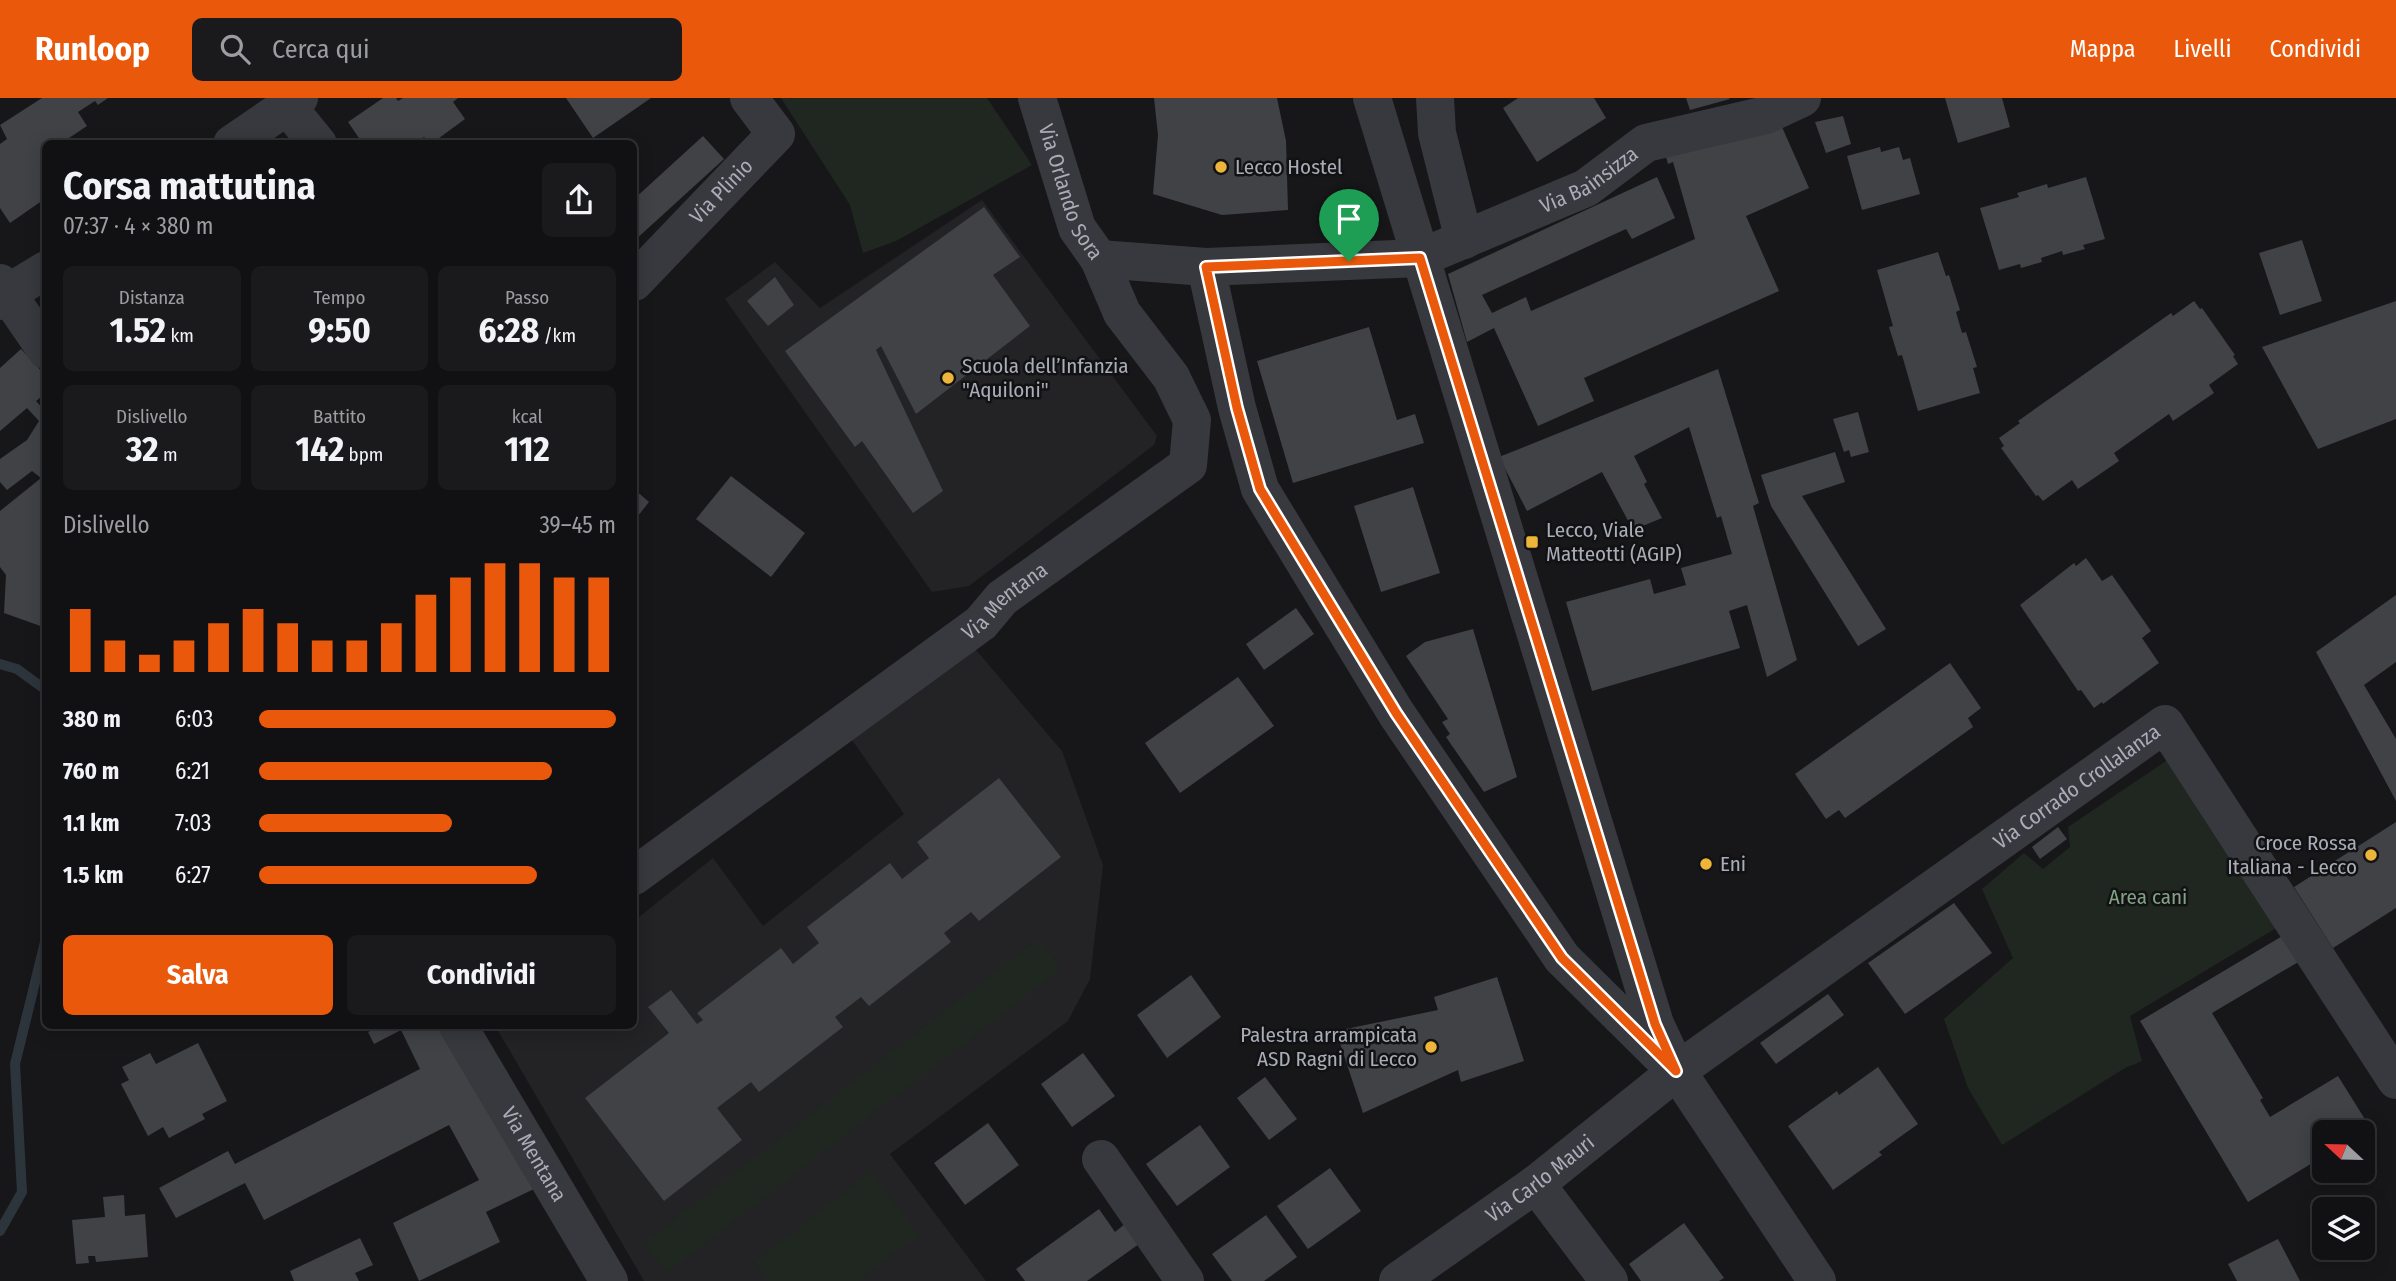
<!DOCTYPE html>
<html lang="it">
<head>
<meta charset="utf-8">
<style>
  body { margin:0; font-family:"Fira Sans Condensed",sans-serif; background:#1a1a1c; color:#f1f3f6; height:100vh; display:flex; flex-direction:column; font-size:26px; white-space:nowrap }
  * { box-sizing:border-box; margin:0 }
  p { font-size:23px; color:#9c9da0 }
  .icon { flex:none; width:38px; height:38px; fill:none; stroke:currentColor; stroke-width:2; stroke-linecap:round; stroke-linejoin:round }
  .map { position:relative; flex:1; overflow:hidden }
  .drawer { position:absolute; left:42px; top:42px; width:595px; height:889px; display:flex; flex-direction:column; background:#111113; border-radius:10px; box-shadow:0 4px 18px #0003,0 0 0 2px #303133 }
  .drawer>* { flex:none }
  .needle { width:46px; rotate:292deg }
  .buttons { position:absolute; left:2312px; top:1022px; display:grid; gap:14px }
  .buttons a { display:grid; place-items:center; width:63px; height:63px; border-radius:10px; background:#111113; box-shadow:0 4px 18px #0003,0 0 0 2px #303133; font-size:35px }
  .pin { position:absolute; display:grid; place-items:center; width:60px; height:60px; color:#fff; margin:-72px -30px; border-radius:50% 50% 50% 0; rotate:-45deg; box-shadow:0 0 7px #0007 }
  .pin .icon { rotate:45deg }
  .round { display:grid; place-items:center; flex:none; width:74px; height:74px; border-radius:10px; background:#1a1a1c }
  .head { display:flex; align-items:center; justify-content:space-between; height:119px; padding:0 21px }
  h1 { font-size:38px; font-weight:700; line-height:52px }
  .metrics { display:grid; grid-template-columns:repeat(3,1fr); gap:10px; height:119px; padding:7px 21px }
  .metrics div { display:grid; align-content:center; border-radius:10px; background:#1a1a1c; text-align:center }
  .metrics b { font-size:35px; font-weight:700 }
  .metrics small { font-size:19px; font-weight:400 }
  .metrics p { font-size:19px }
  .chart { height:196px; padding:14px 21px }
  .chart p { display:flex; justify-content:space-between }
  .chart svg { width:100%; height:126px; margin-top:7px; stroke:#ea580c; stroke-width:6 }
  .action { display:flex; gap:14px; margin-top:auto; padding:14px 21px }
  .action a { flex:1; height:80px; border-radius:10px; background:#ea580c; color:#fff; font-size:28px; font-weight:700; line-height:80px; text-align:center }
  .action a+a { background:#1a1a1c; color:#f1f3f6 }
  ul { padding:0 21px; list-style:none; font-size:23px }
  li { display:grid; grid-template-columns:112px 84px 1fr; align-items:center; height:52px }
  li i { height:18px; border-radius:9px; background:#ea580c }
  header { display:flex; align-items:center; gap:42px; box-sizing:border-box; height:98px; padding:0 35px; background:#ea580c; color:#fff }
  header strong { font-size:33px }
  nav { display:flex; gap:38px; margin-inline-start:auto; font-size:24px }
  .search { width:490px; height:63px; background:#1a1a1c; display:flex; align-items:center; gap:18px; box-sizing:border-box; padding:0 24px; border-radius:10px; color:#9c9da0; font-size:26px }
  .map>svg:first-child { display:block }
  .built { fill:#232326 }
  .green { fill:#1f2720 }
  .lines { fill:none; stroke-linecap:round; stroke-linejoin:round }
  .stream { stroke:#2d353c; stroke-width:10 }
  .building { fill:#414246 }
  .minor { stroke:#38393e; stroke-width:38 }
  .route-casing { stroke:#fff; stroke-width:14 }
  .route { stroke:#ea580c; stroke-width:9 }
  .poi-dot { fill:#edb53a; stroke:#121214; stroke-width:2.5 }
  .labels { text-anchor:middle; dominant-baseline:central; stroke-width:5; stroke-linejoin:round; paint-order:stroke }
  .poi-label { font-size:21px; fill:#a9adb8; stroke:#121214; text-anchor:start }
  .street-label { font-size:21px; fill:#a9adb8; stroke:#121214 }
  .park-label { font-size:21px; fill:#81a384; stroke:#121214 }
</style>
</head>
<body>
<header>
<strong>Runloop</strong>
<div class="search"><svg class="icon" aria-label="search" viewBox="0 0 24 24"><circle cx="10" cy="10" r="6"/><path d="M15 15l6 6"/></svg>Cerca qui</div>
<nav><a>Mappa</a><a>Livelli</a><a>Condividi</a></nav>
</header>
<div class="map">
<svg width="2396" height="1183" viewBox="0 0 2396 1183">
  <rect width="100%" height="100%" fill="#171719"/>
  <path class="built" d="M 982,102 L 1157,338 L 1154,347 L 969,488 L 932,494 L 725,201 L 775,164 L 820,210 Z
    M 971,546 L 1062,653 L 1103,767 L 1090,881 L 1068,923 L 890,1056 L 986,1183 L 644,1183 L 497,931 L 502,928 L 634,928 L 634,823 L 713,760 L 763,828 L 904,716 L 852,642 Z"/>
  <path class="green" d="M 781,0 L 987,0 L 1032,67 L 896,143 L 863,155 L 850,107 Z
    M 2169,661 L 2278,829 L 2130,918 L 2142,963 L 2125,970 L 2002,1047 L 1968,990 L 1944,921 L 2013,860 L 1982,791 L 2024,755 L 2043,771 L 2070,749 L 2068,729 Z
    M 1038,841 L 1061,871 L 667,1175 L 644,1145 Z
    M 871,1074 L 919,1137 L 859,1183 L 768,1183 L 754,1164 Z"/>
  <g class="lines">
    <path class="stream" d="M 0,566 L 17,571 L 46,592
      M 0,1133 L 22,1094 L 15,966 L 46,840"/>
  </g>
  <path class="building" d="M 42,0 L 108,0 L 98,7 L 95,3 L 78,14 L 87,28 L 69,40 L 72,46 L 46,46 L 46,100 L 10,125 L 0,110 L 0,46 L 7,41 L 0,27 Z
    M 383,0 L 396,0 L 398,3 L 403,0 L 458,0 L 453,4 L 465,21 L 431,46 L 424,39 L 414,46 L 363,46 L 348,24 Z
    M 566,0 L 651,0 L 593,40 Z
    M 1154,0 L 1277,0 L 1286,43 L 1288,112 L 1222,117 L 1153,96 L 1158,37 Z
    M 1518,0 L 1594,0 L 1606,20 L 1537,64 L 1503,10 Z
    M 1686,0 L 1729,0 L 1730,1 L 1690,12 Z
    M 1945,0 L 2002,0 L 2010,29 L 1958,45 Z
    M 1843,18 L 1851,46 L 1826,55 L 1815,24 Z
    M 1782,29 L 1809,90 L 1746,118 L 1779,193 L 1584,280 L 1594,303 L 1538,328 L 1494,230 L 1467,244 L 1448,176 L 1657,79 L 1675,120 L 1632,141 L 1626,131 L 1482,197 L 1492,215 L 1526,199 L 1531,213 L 1695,141 L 1673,64 L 1668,66 L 1664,51 Z
    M 703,38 L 724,61 L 634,143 L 634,101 Z
    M 1880,49 L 1881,54 L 1899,49 L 1903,62 L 1910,60 L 1920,96 L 1862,112 L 1847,58 Z
    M 2086,79 L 2105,141 L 2083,147 L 2085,151 L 2063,157 L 2062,153 L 2041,160 L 2042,164 L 2021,170 L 2020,166 L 1999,172 L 1980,110 L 2019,99 L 2017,95 L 2047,86 L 2048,90 Z
    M 984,109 L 1020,159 L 993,177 L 1030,228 L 916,316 L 881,248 L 876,252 L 943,393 L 913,415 L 862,343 L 855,349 L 785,253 Z
    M 2302,142 L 2322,203 L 2280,217 L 2259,155 Z
    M 1938,154 L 1946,178 L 1949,177 L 1960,212 L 1956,214 L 1962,235 L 1966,234 L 1977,269 L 1973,270 L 1980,295 L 1918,313 L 1902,257 L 1898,258 L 1889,229 L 1893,228 L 1877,172 Z
    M 775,179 L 794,207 L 768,228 L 747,203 Z
    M 2194,203 L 2200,211 L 2202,210 L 2235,257 L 2233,258 L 2238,266 L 2209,287 L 2214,295 L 2173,323 L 2169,316 L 2114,355 L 2119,363 L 2078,391 L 2072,382 L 2043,403 L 2038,397 L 2036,398 L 2001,350 L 2004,348 L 1999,340 L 2020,325 L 2018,323 L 2171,215 L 2173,218 Z
    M 2396,203 L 2396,321 L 2318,351 L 2262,249 Z
    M 1369,229 L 1397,322 L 1415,316 L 1424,345 L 1293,385 L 1257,263 Z
    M 21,251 L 46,278 L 46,295 L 36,303 L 46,314 L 46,530 L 4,515 L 6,477 L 0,469 L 0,413 L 41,380 L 32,373 L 7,392 L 0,384 L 0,361 L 27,342 L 39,323 L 27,310 L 0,333 L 0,270 Z
    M 1718,271 L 1759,405 L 1753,408 L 1797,562 L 1767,579 L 1747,507 L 1729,513 L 1740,550 L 1592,593 L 1566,504 L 1650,481 L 1654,496 L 1686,487 L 1681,470 L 1732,456 L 1721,418 L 1717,420 L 1689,329 L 1634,358 L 1647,384 L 1644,386 L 1662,420 L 1633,432 L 1602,374 L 1527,413 L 1499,359 Z
    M 1858,314 L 1869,354 L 1851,359 L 1849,352 L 1844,354 L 1833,321 Z
    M 1835,354 L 1845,384 L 1802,398 L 1886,531 L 1858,548 L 1771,408 L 1761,377 Z
    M 731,378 L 805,435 L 771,479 L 696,421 Z
    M 1413,389 L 1440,475 L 1381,494 L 1354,408 Z
    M 634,391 L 649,404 L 634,423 Z
    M 2086,460 L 2102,483 L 2112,477 L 2151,533 L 2142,540 L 2159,565 L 2103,606 L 2102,604 L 2094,610 L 2081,592 L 2078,593 L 2020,507 L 2074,465 L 2076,468 Z
    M 2396,497 L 2396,564 L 2364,587 L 2396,641 L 2396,703 L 2316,554 Z
    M 1296,510 L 1314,536 L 1264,572 L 1246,546 Z
    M 1473,531 L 1517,679 L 1484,694 L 1446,639 L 1450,636 L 1442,624 L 1448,621 L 1406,558 L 1425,544 Z
    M 1950,565 L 1981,610 L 1968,620 L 1973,629 L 1845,720 L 1839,712 L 1826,721 L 1795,676 Z
    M 1238,579 L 1274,628 L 1180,695 L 1145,645 Z
    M 999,680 L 1061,759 L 979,823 L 971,814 L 944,835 L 951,844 L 869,908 L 861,899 L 835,919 L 843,929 L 759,994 L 751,984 L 717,1010 L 742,1042 L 664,1103 L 585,1000 L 669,935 L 648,909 L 671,892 L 697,926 L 703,922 L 697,915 L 781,850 L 793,866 L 819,845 L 807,829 L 890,765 L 902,781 L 929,760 L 917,744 Z
    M 2396,724 L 2396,810 L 2333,850 L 2294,789 Z
    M 2058,729 L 2067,741 L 2040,761 L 2032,749 Z
    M 1954,805 L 1992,855 L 1905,916 L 1868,865 Z
    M 2284,837 L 2300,863 L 2212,915 L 2263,1000 L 2260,1002 L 2270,1019 L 2338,978 L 2371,1031 L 2362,1035 L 2324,1034 L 2324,1058 L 2248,1104 L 2140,923 Z
    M 1191,877 L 1221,919 L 1167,960 L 1137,917 Z
    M 1497,879 L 1524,963 L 1461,984 L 1458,972 L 1363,1015 L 1336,933 L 1438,912 L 1434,899 Z
    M 1828,896 L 1844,917 L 1776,966 L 1760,945 Z
    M 381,928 L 450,928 L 536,1090 L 486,1114 L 500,1144 L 419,1183 L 393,1125 L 479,1082 L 449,1027 L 264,1122 L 245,1085 L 176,1120 L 159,1090 L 228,1053 L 235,1066 L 420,971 L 401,932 L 374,946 L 368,934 Z
    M 198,945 L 227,1003 L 202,1016 L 205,1021 L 169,1040 L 163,1029 L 148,1038 L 121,986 L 129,982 L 122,969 L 150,955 L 156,966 Z
    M 1083,955 L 1115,998 L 1072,1029 L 1041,986 Z
    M 1878,969 L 1918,1026 L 1879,1054 L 1882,1057 L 1833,1092 L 1788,1028 L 1837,993 L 1839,997 Z
    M 1265,979 L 1297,1021 L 1269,1042 L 1237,1000 Z
    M 988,1025 L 1019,1067 L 965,1107 L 934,1065 Z
    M 1200,1027 L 1230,1069 L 1177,1108 L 1146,1066 Z
    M 1330,1070 L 1361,1113 L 1308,1151 L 1277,1108 Z
    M 124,1097 L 125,1118 L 145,1116 L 148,1159 L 96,1164 L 95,1158 L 88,1158 L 89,1165 L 76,1166 L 72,1122 L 105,1119 L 103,1099 Z
    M 1099,1111 L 1115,1134 L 1125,1126 L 1139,1146 L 1087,1183 L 1025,1183 L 1016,1171 Z
    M 1266,1117 L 1297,1159 L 1264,1183 L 1232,1183 L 1212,1156 Z
    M 1684,1125 L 1724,1180 L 1719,1183 L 1641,1183 L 1629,1166 Z
    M 360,1140 L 373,1167 L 355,1175 L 359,1183 L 294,1183 L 290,1173 Z
    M 2278,1141 L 2300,1183 L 2237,1183 L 2228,1166 Z"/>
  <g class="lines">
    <g class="minor">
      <path id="s1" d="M 1037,0 L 1077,130 L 1099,161 L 1206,169 L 1420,160 L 1586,90 L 1646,45 L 1766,17 L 1802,0"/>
      <path d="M 1372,0 L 1655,926 L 1677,973 L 1817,1183"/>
      <path d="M 1435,0 L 1437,35 L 1464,142"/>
      <path d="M 287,8 L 318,46"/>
      <path d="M 232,46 L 299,0"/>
      <path d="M 1206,169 L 1237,310 L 1260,391 L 1396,615 L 1562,860 L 1665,962"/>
      <path id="s2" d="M 634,184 L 776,36 L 749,0"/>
      <path d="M 0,185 L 46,252"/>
      <path d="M 0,203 L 8,195 L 46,172"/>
      <path id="s3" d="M 634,778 L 981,525 L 1002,500 L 1188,367 L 1192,322 L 1171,279 L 1122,215 L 1099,161"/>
      <path id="s4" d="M 458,928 L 609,1183"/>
      <path d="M 1101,1061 L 1185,1183"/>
      <path d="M 1536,1086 L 1609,1183"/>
      <path id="s5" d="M 1398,1183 L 1536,1086 L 1677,973 L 2165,626 L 2396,982"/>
    </g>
  </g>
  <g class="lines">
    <g class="route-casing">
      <path id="route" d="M 1420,160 L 1655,926 L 1676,973 L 1562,860 L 1396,615 L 1260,391 L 1237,310 L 1206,169 Z"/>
    </g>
    <use href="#route" class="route"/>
  </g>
  <g class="poi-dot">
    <circle cx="1221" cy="69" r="7"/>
    <circle cx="948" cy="280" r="7"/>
    <rect x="1525" y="437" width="14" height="14" rx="3.5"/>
    <circle cx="2371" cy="757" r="7"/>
    <circle cx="1706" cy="766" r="7"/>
    <circle cx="1431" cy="949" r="7"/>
  </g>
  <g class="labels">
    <g class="poi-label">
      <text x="1235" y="69">Lecco Hostel</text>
      <text x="962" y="268">Scuola dell’Infanzia<tspan x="962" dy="24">"Aquiloni"</tspan></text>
      <text x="1546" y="432">Lecco, Viale<tspan x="1546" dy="24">Matteotti (AGIP)</tspan></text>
      <text x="2357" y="745" text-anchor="end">Croce Rossa<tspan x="2357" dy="24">Italiana - Lecco</tspan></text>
      <text x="1720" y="766">Eni</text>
      <text x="1417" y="937" text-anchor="end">Palestra arrampicata<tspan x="1417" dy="24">ASD Ragni di Lecco</tspan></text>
    </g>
    <g class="street-label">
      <text stroke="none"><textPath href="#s1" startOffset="682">Via Bainsizza</textPath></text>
      <text stroke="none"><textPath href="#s1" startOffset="100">Via Orlando Sora</textPath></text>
      <text stroke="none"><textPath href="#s2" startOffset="126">Via Plinio</textPath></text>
      <text stroke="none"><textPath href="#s3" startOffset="462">Via Mentana</textPath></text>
      <text stroke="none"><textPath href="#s5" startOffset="840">Via Corrado Crollalanza</textPath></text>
      <text stroke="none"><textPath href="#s4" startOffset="149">Via Mentana</textPath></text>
      <text stroke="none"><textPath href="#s5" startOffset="175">Via Carlo Mauri</textPath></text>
    </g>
    <g class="park-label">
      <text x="2148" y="799">Area cani</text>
    </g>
  </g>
</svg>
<div class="buttons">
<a><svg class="needle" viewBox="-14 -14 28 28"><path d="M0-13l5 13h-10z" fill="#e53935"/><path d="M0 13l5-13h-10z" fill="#9c9da0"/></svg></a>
<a><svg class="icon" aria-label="layers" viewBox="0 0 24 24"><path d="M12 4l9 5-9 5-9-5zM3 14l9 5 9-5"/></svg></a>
</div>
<div class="pin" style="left:1349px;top:163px;background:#1e9e55"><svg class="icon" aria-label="arrive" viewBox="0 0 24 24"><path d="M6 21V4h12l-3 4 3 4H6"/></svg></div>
<section class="drawer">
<div class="head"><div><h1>Corsa mattutina</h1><p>07:37 · 4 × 380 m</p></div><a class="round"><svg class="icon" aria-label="share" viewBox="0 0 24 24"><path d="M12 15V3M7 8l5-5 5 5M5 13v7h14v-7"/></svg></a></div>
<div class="metrics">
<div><p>Distanza</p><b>1.52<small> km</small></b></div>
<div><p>Tempo</p><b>9:50</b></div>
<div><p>Passo</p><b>6:28<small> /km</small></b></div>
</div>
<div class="metrics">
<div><p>Dislivello</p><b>32<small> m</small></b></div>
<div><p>Battito</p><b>142<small> bpm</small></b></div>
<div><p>kcal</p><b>112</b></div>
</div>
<div class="chart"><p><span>Dislivello</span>39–45 m</p>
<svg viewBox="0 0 160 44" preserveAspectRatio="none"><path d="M5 44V22M15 44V33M25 44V38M35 44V33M45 44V27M55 44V22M65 44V27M75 44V33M85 44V33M95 44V27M105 44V17M115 44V11M125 44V6M135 44V6M145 44V11M155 44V11"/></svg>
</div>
<ul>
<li><b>380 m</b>6:03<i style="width:100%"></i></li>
<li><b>760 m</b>6:21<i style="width:82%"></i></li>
<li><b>1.1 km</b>7:03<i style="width:54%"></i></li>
<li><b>1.5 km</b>6:27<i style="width:78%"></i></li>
</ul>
<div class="action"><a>Salva</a><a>Condividi</a></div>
</section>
</div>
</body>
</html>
